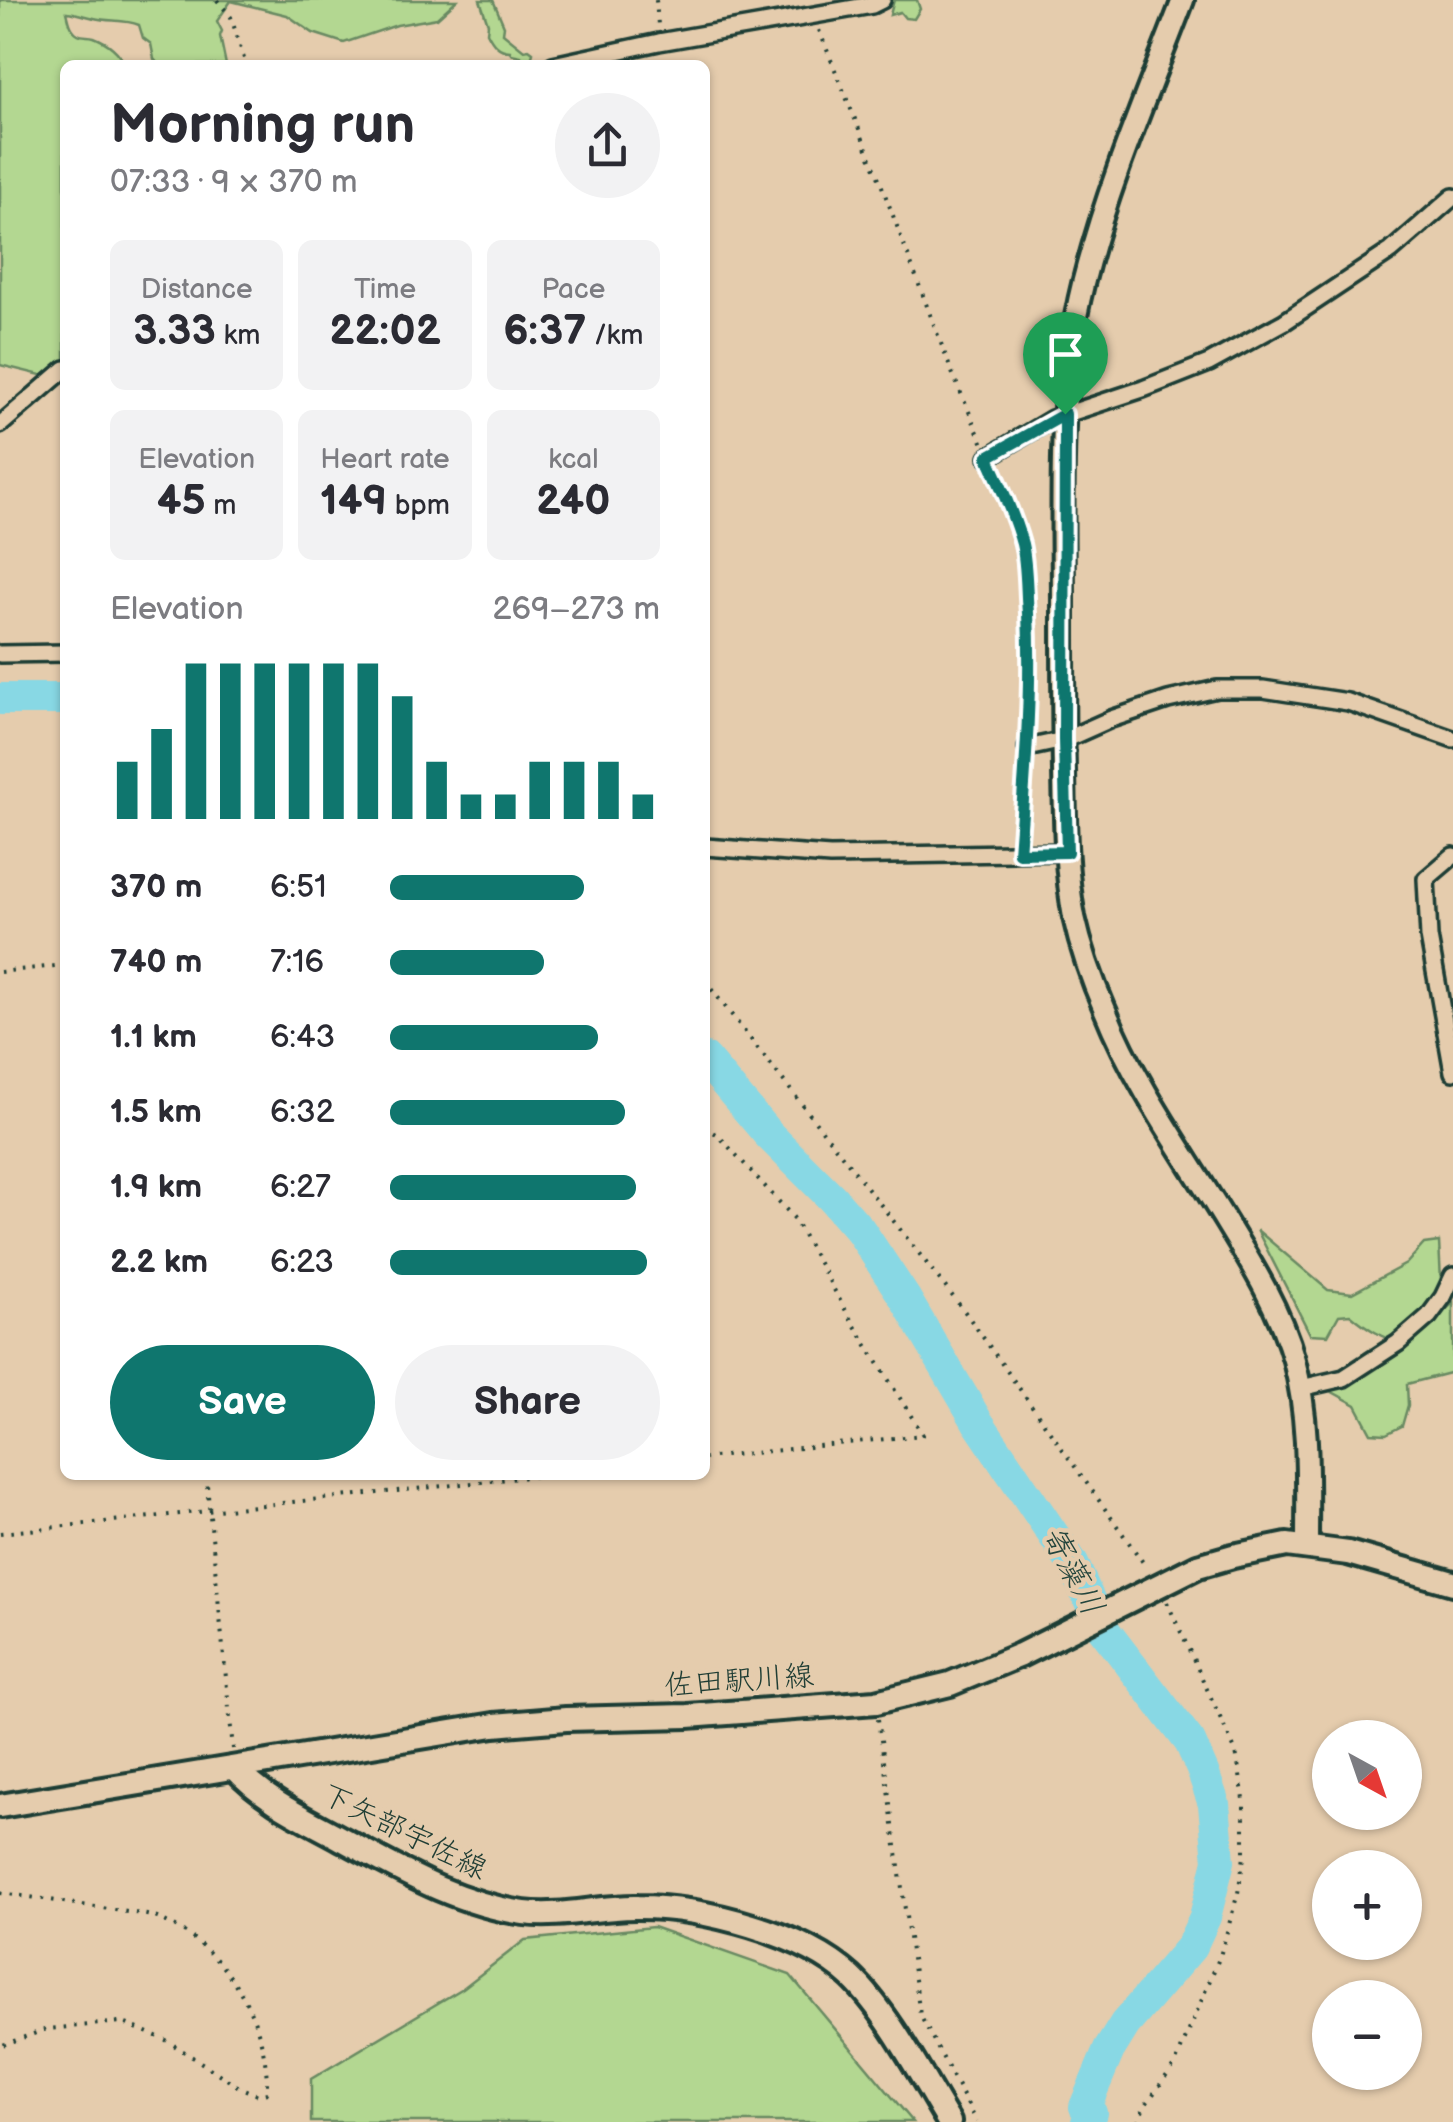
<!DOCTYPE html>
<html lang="en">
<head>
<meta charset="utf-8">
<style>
  body { margin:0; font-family:"Balsamiq Sans","Klee One",sans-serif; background:#f2f2f3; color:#2b2b33; height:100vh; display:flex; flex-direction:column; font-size:38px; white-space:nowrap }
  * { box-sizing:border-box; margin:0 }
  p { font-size:32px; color:#7c7c81 }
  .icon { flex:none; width:55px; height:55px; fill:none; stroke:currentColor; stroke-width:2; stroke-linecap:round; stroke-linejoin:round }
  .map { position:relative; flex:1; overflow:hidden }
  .side { position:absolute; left:60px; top:60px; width:650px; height:1420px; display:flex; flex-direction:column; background:#fff; border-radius:15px; box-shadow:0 2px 8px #0004 }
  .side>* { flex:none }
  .needle { width:65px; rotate:140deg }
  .tools { position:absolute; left:1312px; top:1720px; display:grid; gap:20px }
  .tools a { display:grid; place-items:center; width:110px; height:110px; border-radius:50%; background:#fff; box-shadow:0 2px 8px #0004; font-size:50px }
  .pin { position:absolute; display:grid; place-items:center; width:85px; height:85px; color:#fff; margin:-102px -42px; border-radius:50% 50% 50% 0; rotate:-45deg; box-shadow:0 0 10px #0007 }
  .pin .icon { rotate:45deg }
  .round { display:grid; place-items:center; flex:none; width:105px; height:105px; border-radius:52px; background:#f2f2f3 }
  .headline { display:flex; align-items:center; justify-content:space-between; height:170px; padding:0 50px }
  h1 { font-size:55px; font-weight:700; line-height:75px }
  .stats { display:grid; grid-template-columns:repeat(3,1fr); gap:15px; height:170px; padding:10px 50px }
  .stats div { display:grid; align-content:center; border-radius:15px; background:#f2f2f3; text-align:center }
  .stats b { font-size:42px; font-weight:700 }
  .stats small { font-size:28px; font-weight:400 }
  .stats p { font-size:28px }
  .chart { height:280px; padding:20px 50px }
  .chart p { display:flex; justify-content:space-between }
  .chart svg { width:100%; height:180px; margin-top:10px; stroke:#0f766e; stroke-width:6 }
  .button { display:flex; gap:20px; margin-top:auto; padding:20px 50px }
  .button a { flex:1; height:115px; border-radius:60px; background:#0f766e; color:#fff; font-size:40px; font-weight:700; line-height:115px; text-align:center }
  .button a+a { background:#f2f2f3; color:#2b2b33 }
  ul { padding:0 50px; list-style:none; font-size:32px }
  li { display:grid; grid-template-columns:160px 120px 1fr; align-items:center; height:75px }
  li i { height:25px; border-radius:12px; background:#0f766e }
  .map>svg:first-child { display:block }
  .green { fill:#b3d791; stroke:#698a62; stroke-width:2.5 }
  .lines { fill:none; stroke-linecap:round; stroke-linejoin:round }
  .river { stroke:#88d8e4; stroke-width:32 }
  .minor-casing { stroke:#1f3d34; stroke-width:22 }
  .tertiary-casing { stroke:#1f3d34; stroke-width:28 }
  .secondary-casing { stroke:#1f3d34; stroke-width:30 }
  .path { stroke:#1f3d34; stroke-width:4; stroke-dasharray:2.5 8; stroke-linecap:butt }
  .minor { stroke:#e5ccad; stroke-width:15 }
  .tertiary { stroke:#e5ccad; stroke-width:20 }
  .secondary { stroke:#e5ccad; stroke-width:22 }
  .route-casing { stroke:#fff; stroke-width:20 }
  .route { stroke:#0f766e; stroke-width:12 }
  .labels { text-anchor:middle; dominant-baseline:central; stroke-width:9; stroke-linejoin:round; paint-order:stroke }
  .street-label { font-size:30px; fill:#1f3d34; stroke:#e5ccad }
  .water-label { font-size:32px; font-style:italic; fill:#24453d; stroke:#e5ccad }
</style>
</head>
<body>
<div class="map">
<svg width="1453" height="2122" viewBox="0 0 1453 2122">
  <rect width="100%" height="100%" fill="#e5ccad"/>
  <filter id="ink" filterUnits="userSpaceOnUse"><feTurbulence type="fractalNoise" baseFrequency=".01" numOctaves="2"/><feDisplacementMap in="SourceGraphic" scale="20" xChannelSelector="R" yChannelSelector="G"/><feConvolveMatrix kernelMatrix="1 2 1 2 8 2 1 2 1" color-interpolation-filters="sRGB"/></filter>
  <g filter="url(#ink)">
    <path class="green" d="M 0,0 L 457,0 L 437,18 L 397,25 L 344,43 L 313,33 L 287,15 L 231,1 L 217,21 L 222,31 L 220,36 L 226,65 L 159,65 L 154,59 L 151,44 L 143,38 L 139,25 C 124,19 109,22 94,18 C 85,16 77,13 67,12 C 69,19 70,30 78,34 C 83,37 89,35 94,37 C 107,42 121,52 124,65 L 65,65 L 65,381 L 0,365 Z
      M 480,0 L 493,0 L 504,26 L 503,33 L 524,50 L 529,49 L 533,52 L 531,60 L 527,63 L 522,60 L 521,56 L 511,54 L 510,51 C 498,51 492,42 487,32 L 488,24 Z
      M 894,0 L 917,0 L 920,9 L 914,19 L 905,18 L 900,12 L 890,15 Z
      M 1257,1230 L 1328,1290 L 1352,1293 L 1406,1264 L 1424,1244 L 1439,1242 L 1441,1281 L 1434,1301 L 1416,1337 L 1453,1303 L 1453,1372 L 1407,1384 L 1408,1405 L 1402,1426 L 1386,1434 L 1371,1433 L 1356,1405 L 1325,1388 L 1404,1343 C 1382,1338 1368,1329 1350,1314 L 1339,1315 L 1328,1335 L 1310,1334 Z
      M 653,1927 L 790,1975 L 913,2122 L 311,2122 L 311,2079 L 463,1988 L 525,1940 Z"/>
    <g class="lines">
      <path class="river" d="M 0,699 L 65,699
        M 705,1059 L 768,1134 L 832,1198 L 860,1230 L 905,1298 L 977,1421 L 1073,1564 L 1101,1626 L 1190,1742 L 1203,1772 L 1214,1804 L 1219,1861 L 1205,1917 L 1191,1947 L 1125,2024 L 1109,2050 L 1085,2107 L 1091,2113 L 1087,2122"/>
      <g class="minor-casing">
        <path id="minor" d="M 553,65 L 659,42 L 872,5 L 882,0
          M 0,425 L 65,369
          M 988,457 L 1052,419 L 1143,389 L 1209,363 L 1284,322 L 1391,251 L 1453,197
          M 0,654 L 65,653
          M 1027,748 L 1064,740 L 1111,719 L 1168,700 L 1217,689 L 1263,689 L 1348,702 L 1453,739
          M 705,847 L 830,856 L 1067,852
          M 1453,856 L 1426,879 L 1429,937 L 1453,1072
          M 1301,1388 L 1344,1378 L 1398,1343 L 1429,1316 L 1443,1297 L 1453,1276"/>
      </g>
      <g class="tertiary-casing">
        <path id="tertiary" d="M 1183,0 C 1147,94 1107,187 1083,284 C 1057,389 1063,501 1063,608 C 1063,663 1063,717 1064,771 C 1065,820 1065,870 1074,917 C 1081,949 1092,980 1105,1010 C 1135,1085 1184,1153 1226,1222 C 1253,1266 1280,1310 1294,1360 C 1310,1421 1307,1484 1307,1546"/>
      </g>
      <g class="secondary-casing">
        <path id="secondary" d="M 235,1768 C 265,1801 304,1818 342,1839 C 400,1870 457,1904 524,1913 C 562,1918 600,1906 638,1907 C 702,1907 804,1933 851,1977 C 888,2012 922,2078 949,2122
          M 0,1806 L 494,1725 L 566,1719 L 688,1716 L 876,1702 L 950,1684 L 1020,1655 L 1198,1566 L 1233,1556 L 1287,1545 L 1348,1553 L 1453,1583"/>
      </g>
      <path class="path" d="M 217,0 L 231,17 L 246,65
        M 656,0 L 658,25
        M 819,30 L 880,181 L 951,370 L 983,444
        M 994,471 L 1023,548 L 1030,651 L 1028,732
        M 1020,836 L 1026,761
        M 0,972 L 65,965
        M 705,981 L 965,1312 L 1147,1568
        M 705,1127 L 718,1135 L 793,1217 L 850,1318 L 923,1435 L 705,1458
        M 206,1475 L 233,1749
        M 0,1533 L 547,1475
        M 878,1719 L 920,2015 L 977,2122
        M 0,1893 C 39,1898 76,1904 115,1910 C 129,1913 146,1913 160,1919 C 226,1948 269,2021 267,2093 L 258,2095 L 239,2087 L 166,2040 L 121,2022 L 47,2029 L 0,2046
        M 1138,2122 L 1144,2107 L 1175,2064 L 1220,1956 L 1238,1893 L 1244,1857 L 1244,1799 L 1236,1752 L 1167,1602"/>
      <use href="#minor" class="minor"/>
      <use href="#tertiary" class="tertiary"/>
      <use href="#secondary" class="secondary"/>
    </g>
  </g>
  <g class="lines" filter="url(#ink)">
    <g class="route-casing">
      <path id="route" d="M 1065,414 L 1064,740 L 1067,852 L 1019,853 C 1025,773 1032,693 1028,613 C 1026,591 1027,566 1022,544 C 1014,514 1000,485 988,457 Z"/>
    </g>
    <use href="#route" class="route"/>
  </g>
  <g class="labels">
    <g class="street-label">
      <text transform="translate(739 1681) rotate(-4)">佐田駅川線</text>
      <text transform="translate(404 1832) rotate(26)">下矢部宇佐線</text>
    </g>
    <g class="water-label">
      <text transform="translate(1072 1571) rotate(62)">寄藻川</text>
    </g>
  </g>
</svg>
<div class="tools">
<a><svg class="needle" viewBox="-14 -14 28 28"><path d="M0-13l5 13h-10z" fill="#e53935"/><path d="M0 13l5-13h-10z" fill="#7c7c81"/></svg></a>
<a>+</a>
<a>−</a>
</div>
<div class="pin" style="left:1065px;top:414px;background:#1e9e55"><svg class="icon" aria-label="arrive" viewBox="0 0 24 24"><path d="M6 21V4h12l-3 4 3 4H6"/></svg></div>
<section class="side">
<div class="headline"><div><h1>Morning run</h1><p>07:33 · 9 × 370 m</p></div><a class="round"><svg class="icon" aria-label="share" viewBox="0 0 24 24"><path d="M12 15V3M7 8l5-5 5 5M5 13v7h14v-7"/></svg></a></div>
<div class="stats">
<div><p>Distance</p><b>3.33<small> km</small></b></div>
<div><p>Time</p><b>22:02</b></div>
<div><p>Pace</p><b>6:37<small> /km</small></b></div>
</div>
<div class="stats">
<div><p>Elevation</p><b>45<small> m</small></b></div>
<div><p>Heart rate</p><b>149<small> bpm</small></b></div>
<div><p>kcal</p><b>240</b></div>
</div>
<div class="chart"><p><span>Elevation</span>269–273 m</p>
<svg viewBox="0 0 160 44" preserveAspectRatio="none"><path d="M5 44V30M15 44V22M25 44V6M35 44V6M45 44V6M55 44V6M65 44V6M75 44V6M85 44V14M95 44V30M105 44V38M115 44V38M125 44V30M135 44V30M145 44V30M155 44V38"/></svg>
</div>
<ul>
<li><b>370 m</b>6:51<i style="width:72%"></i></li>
<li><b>740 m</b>7:16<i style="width:57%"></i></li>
<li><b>1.1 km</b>6:43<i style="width:77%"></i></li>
<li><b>1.5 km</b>6:32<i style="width:87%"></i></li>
<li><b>1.9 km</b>6:27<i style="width:91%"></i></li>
<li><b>2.2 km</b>6:23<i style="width:95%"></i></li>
</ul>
<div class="button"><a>Save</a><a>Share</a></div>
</section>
</div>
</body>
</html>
